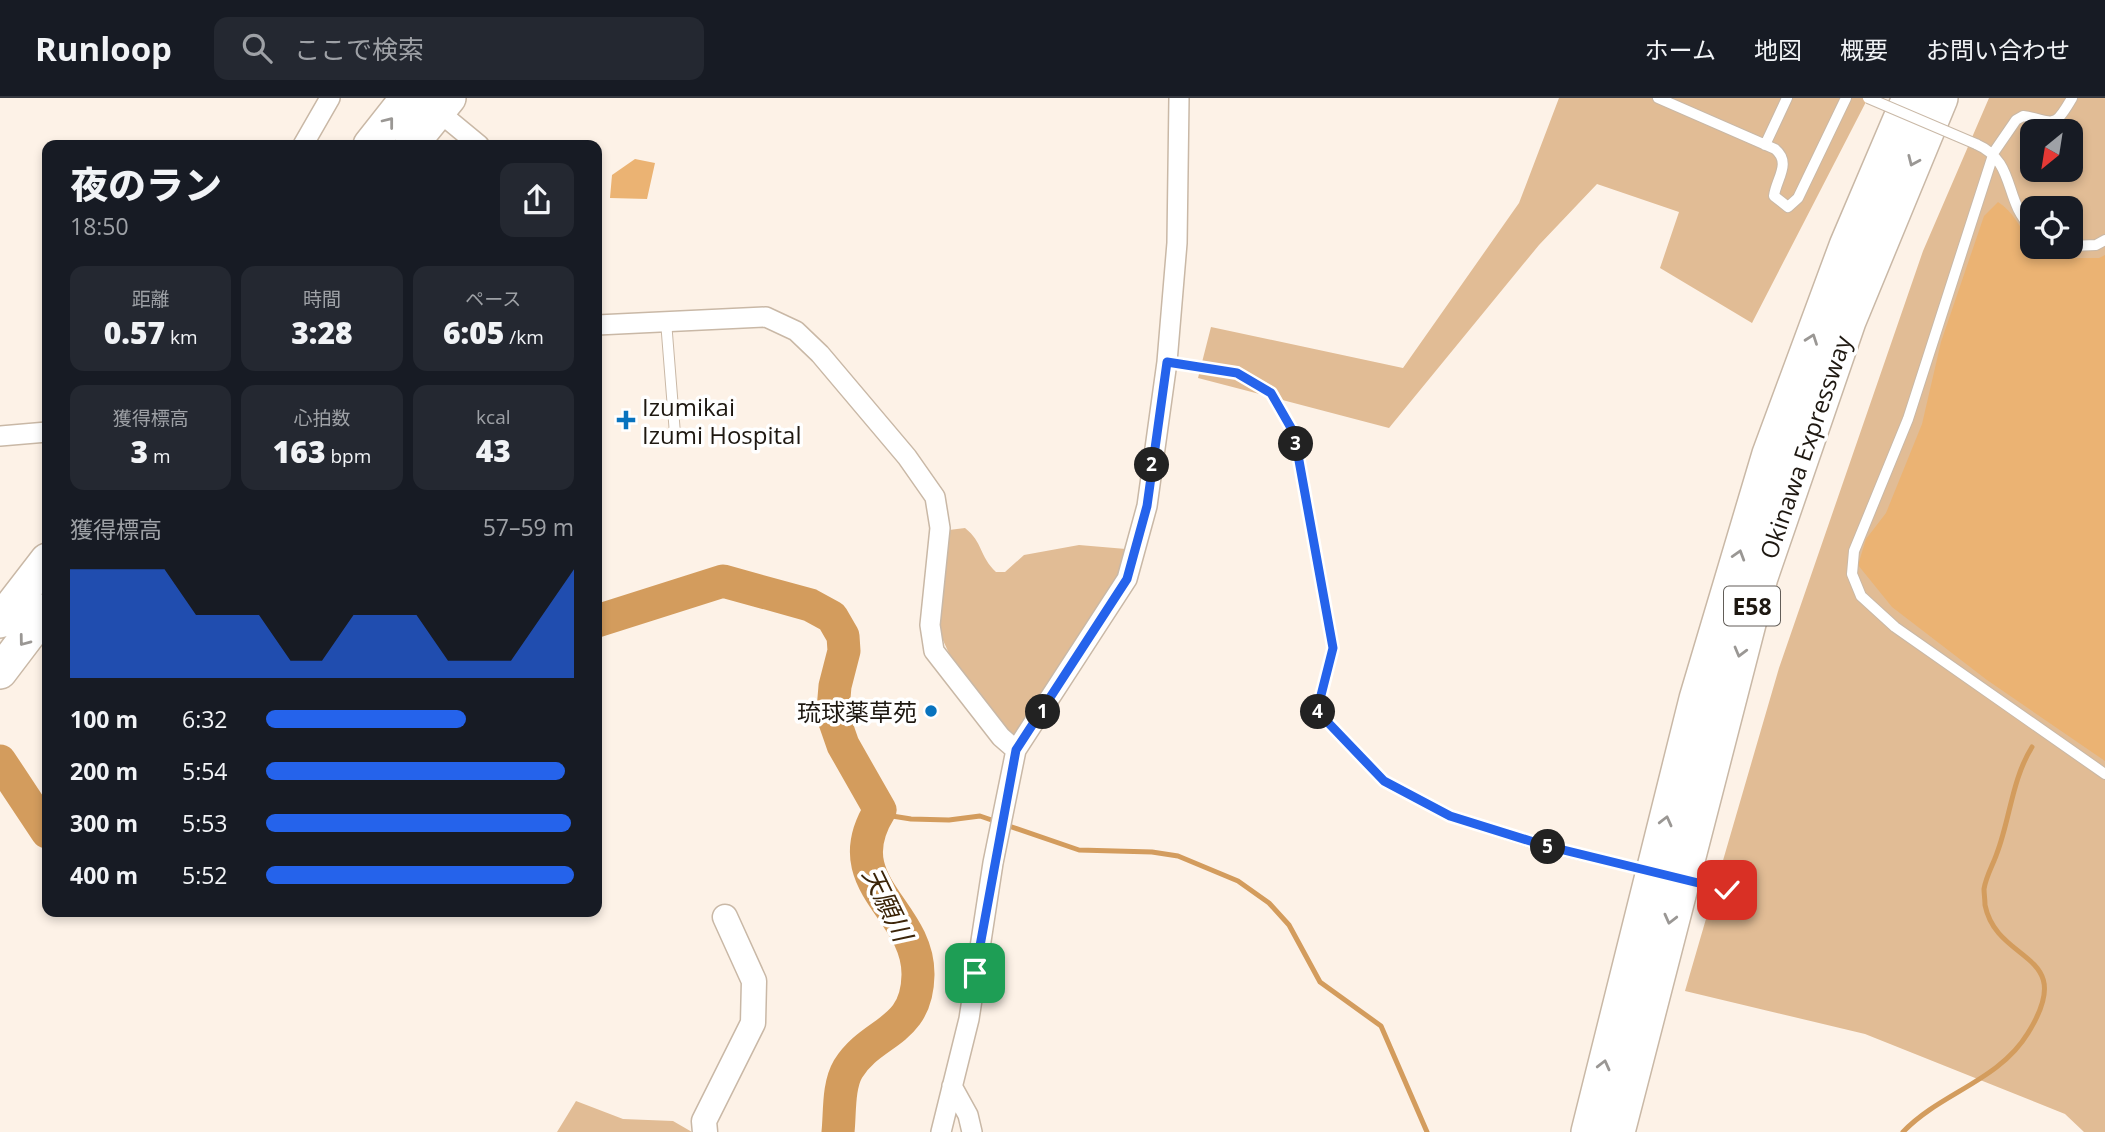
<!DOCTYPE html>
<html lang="ja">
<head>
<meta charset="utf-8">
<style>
  body { margin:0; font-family:"Open Sans","Noto Sans JP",sans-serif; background:#242831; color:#f1f3f6; height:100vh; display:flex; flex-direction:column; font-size:26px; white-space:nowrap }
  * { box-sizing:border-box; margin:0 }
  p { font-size:23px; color:#9ea1a6 }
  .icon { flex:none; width:38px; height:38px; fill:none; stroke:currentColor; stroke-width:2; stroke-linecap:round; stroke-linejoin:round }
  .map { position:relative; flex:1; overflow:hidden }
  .drawer { position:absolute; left:42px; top:42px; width:560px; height:777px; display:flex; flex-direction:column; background:#171b24; border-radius:14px; box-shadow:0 4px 10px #0003 }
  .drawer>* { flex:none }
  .needle { width:46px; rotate:210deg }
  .tools { position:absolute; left:2020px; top:21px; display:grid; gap:14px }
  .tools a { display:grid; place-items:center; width:63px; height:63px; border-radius:14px; background:#171b24; box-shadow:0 4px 10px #0003; font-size:35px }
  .pin { position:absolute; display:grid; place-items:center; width:60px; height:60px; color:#fff; margin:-30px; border-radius:14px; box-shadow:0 4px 10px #0006 }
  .km { position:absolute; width:35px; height:35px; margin:-18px; border-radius:50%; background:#222; color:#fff; font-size:19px; line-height:35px; text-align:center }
  .round { display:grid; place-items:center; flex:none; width:74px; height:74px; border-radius:14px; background:#242831 }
  .overview { display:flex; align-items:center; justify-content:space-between; height:119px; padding:0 28px }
  h1 { font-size:38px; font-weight:800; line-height:52px }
  .stats { display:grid; grid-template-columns:repeat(3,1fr); gap:10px; height:119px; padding:7px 28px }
  .stats div { display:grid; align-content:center; border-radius:14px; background:#242831; text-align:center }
  .stats b { font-size:30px; font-weight:800 }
  .stats small { font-size:19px; font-weight:400 }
  .stats p { font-size:19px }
  .chart { height:196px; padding:14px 28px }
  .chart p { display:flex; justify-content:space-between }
  .chart svg { width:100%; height:126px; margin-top:7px; fill:#2563eb; opacity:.7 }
  ul { padding:0 28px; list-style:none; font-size:23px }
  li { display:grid; grid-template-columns:112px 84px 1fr; align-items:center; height:52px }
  li i { height:18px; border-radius:9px; background:#2563eb }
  header { display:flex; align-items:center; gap:42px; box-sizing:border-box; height:98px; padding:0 35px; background:#171b24; border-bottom:2px solid #363941 }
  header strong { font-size:33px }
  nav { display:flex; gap:38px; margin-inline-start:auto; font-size:24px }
  .search { width:490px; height:63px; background:#242831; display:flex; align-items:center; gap:18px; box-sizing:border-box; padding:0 24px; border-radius:14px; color:#9ea1a6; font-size:26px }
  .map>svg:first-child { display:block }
  .green { fill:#e1bc95; fill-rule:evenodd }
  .forest { fill:#ebb373 }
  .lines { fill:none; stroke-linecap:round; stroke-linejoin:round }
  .stream { stroke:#d39c5d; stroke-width:5 }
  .river { stroke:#d39c5d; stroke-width:33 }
  .service-casing { stroke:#c9b8a6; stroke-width:12 }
  .minor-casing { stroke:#c9b8a6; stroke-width:22 }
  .tertiary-casing { stroke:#c9b8a6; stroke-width:27 }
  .trunk-casing { stroke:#c9b8a6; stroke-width:36 }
  .motorway-casing { stroke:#c9b8a6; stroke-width:38 }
  .service { stroke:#fff; stroke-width:10 }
  .minor { stroke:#fff; stroke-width:19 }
  .tertiary { stroke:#fff; stroke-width:24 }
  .trunk { stroke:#fff; stroke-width:33 }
  .motorway { stroke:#fff; stroke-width:35 }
  .service-bridge-casing { stroke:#c9b8a6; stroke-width:12; stroke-linecap:butt }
  .service-bridge { stroke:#fff; stroke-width:10 }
  .oneway { stroke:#9a9794 }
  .route-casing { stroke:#fff; stroke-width:14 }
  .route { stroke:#2563eb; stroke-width:9 }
  .poi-dot { fill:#0873be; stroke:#fff; stroke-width:2.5 }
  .labels { text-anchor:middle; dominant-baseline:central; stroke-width:7; stroke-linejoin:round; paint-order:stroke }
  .shield { fill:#fff; stroke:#625d58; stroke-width:2 }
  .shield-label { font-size:23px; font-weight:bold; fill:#1e1811 }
  .poi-label { font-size:24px; fill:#1e1811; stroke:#fff; text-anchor:start }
  .street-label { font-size:24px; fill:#1e1811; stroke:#fff }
  .water-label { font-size:26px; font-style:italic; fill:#3c2509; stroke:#fff }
</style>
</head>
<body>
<header>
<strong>Runloop</strong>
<div class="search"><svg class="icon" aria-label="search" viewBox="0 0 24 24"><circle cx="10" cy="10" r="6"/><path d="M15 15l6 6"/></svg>ここで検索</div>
<nav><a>ホーム</a><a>地図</a><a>概要</a><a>お問い合わせ</a></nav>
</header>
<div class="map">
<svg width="2105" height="1034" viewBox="0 0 2105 1034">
  <rect width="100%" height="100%" fill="#fdf2e7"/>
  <path class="green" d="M 1559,0 L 1868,0 L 1752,225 L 1660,170 L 1679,114 L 1597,86 L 1539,147 L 1389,330 L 1198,280 L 1211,229 L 1403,270 L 1519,105 Z
    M 1989,0 L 2105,0 L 2105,1034 L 2084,1034 L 2065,1016 L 1865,936 L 1685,893 L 1779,570 L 1923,153 ZM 2032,33 L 2070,33 L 2070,72 L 2032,72 ZM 2032,110 L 2070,110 L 2070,149 L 2032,149 Z
    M 965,430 C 983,444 979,458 996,474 L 1005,474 L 1024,457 L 1079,447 L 1126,451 L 1119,478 L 1024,634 L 1012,637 L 953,564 L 941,538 L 938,522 L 949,432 Z
    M 576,1003 L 623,1021 L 673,1023 L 692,1034 L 557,1034 Z"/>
  <path class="forest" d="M 635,61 L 655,65 L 647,101 L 610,100 L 612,77 Z
    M 1998,104 C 2014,114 2019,130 2032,144 L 2032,149 L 2060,160 L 2099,160 L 2105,157 L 2105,663 L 1987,582 L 1892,509 L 1858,467 L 1866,441 L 1886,415 L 1922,326 L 1941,244 L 1984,118 Z"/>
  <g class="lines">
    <path class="stream" d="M 880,712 L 892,718 L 911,721 L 949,722 L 980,718 L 1079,752 L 1152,754 L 1178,758 L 1238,783 L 1269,805 L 1289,827 L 1320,884 L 1381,928 L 1427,1034
      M 1903,1034 C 1940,995 1999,983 2028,935 C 2079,853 1997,867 1985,807 C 1985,802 1984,795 1984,791 C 1986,778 1993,767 1997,755 C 2010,721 2012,681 2032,649"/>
    <path class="river" d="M 597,523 L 723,483 L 810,507 L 832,519 L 843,538 L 844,553 L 835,588 L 833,612 L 835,624 L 843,647 L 880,712 C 834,786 919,811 918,877 C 917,936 872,932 848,971 C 838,988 840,1015 838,1034
      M 0,663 L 47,734"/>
    <g class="service-casing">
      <path id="service" d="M 1658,0 L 1775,51 C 1792,65 1776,81 1774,98 L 1788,109 L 1798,100 L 1846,0
        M 2072,0 C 2053,33 2055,23 2023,18 L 2016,22 L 1994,54 L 1908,321 L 1854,453 L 1852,476 L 1861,498 L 1895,529 L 2105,676
        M 1976,46 C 2017,64 2003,103 2032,130
        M 1765,47 L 1787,0
        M 2070,148 L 2096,147 L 2105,142
        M 666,223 L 675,336
        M 1167,264 L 1237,275 L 1271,295 L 1294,335 L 1333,550 L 1317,613 L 1384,683 L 1450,718 L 1543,748 L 1628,768"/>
    </g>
    <g class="minor-casing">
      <path id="minor" d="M 422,0 L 479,47
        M 303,47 L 330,0
        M 597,227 L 766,219 L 796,233 L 820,256 L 907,359 L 935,399 L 940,430 L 930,527 L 934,553 L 1001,639 L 1016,652
        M 0,338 L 47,334
        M 952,988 L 968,1017 L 972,1034
        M 941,1034 L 969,921 L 993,765 L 1016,652 L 1127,481 L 1147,408 L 1167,264 L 1177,145 L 1179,0"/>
    </g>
    <g class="tertiary-casing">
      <path id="tertiary" d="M 705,1034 L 704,1023 L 753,925 L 754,883 L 725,819"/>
    </g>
    <g class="trunk-casing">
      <path id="trunk" d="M 370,47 L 407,0
        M 411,47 L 449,0
        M 0,523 L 47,462
        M 0,574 L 47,512"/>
    </g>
    <g class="motorway-casing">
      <path id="motorway" d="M 1589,1034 L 1697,601 L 1770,356 L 1847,148 L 1910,0
        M 1617,1034 L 1760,479 L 1848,223 L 1940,0"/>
    </g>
    <use href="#service" class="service"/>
    <use href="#minor" class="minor"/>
    <use href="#tertiary" class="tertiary"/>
    <use href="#trunk" class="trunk"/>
    <use href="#motorway" class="motorway"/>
    <g class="service-bridge-casing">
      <path id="service-bridge" d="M 1868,0 L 1976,46
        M 1628,768 L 1727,792"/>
    </g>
    <use href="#service-bridge" class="service-bridge"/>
  </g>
  <defs><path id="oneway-chevron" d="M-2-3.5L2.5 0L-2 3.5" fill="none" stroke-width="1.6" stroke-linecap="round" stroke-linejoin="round" transform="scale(1.75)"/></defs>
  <g class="oneway">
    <use href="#oneway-chevron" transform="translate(389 24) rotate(-52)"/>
    <use href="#oneway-chevron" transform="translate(1913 63) rotate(114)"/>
    <use href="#oneway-chevron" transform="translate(1812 241) rotate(-70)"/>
    <use href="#oneway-chevron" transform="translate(1739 457) rotate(-73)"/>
    <use href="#oneway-chevron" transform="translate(24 543) rotate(127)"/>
    <use href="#oneway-chevron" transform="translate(1740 554) rotate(105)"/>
    <use href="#oneway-chevron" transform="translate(1666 723) rotate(-76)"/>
    <use href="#oneway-chevron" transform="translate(1670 821) rotate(104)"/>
    <use href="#oneway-chevron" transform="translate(1604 967) rotate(-76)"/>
  </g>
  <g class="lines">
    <g class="route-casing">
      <path id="route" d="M 975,875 L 1016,652 L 1127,481 L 1147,408 L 1167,264 L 1237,275 L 1271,295 L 1294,335 L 1333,550 L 1317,613 L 1384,683 L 1450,718 L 1543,747 L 1727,792"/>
    </g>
    <use href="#route" class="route"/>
  </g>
  <g class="poi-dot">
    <path d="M622.5 311.5h7v7h7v7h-7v7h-7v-7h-7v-7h7z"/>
    <circle cx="931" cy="613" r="7"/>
  </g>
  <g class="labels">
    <rect class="shield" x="1724" y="488.5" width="56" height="39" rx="5"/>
    <g class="shield-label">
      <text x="1752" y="508">E58</text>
    </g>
    <g class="poi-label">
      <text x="642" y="308">Izumikai<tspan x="642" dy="28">Izumi Hospital</tspan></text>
      <text x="917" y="613" text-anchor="end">琉球薬草苑</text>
    </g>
    <g class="street-label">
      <text transform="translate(1805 349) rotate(-71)">Okinawa Expressway</text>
    </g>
    <g class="water-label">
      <text transform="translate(888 806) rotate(64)">天願川</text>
    </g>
  </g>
</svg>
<div class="tools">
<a><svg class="needle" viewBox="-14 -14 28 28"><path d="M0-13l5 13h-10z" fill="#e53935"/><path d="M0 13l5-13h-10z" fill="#9ea1a6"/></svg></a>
<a><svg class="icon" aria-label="locate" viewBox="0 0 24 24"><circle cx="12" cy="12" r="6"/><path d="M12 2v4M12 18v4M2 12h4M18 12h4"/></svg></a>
</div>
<div class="pin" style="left:975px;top:875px;background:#1e9e55"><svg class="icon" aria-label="arrive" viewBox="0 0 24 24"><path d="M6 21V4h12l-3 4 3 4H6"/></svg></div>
<div class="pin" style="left:1727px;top:792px;background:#d93025"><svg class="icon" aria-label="check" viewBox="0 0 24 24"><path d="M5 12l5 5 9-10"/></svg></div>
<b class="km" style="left:1043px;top:614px">1</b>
<b class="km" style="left:1152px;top:367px">2</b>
<b class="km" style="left:1296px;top:346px">3</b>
<b class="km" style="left:1318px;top:614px">4</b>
<b class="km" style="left:1548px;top:749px">5</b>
<section class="drawer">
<div class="overview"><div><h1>夜のラン</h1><p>18:50</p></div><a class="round"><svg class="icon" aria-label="share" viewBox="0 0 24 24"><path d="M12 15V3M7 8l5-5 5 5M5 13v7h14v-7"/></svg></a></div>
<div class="stats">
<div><p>距離</p><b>0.57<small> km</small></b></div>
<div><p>時間</p><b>3:28</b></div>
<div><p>ペース</p><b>6:05<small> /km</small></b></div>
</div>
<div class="stats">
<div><p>獲得標高</p><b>3<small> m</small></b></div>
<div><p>心拍数</p><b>163<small> bpm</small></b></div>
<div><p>kcal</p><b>43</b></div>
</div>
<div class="chart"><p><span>獲得標高</span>57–59 m</p>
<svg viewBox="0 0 160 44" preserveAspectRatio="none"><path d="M0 44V6L10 6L20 6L30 6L40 22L50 22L60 22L70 38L80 38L90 22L100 22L110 22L120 38L130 38L140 38L150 22L160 6V44z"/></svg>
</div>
<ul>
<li><b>100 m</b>6:32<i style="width:65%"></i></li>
<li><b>200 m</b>5:54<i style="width:97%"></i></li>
<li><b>300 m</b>5:53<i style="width:99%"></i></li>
<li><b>400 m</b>5:52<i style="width:100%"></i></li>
</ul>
</section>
</div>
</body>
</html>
